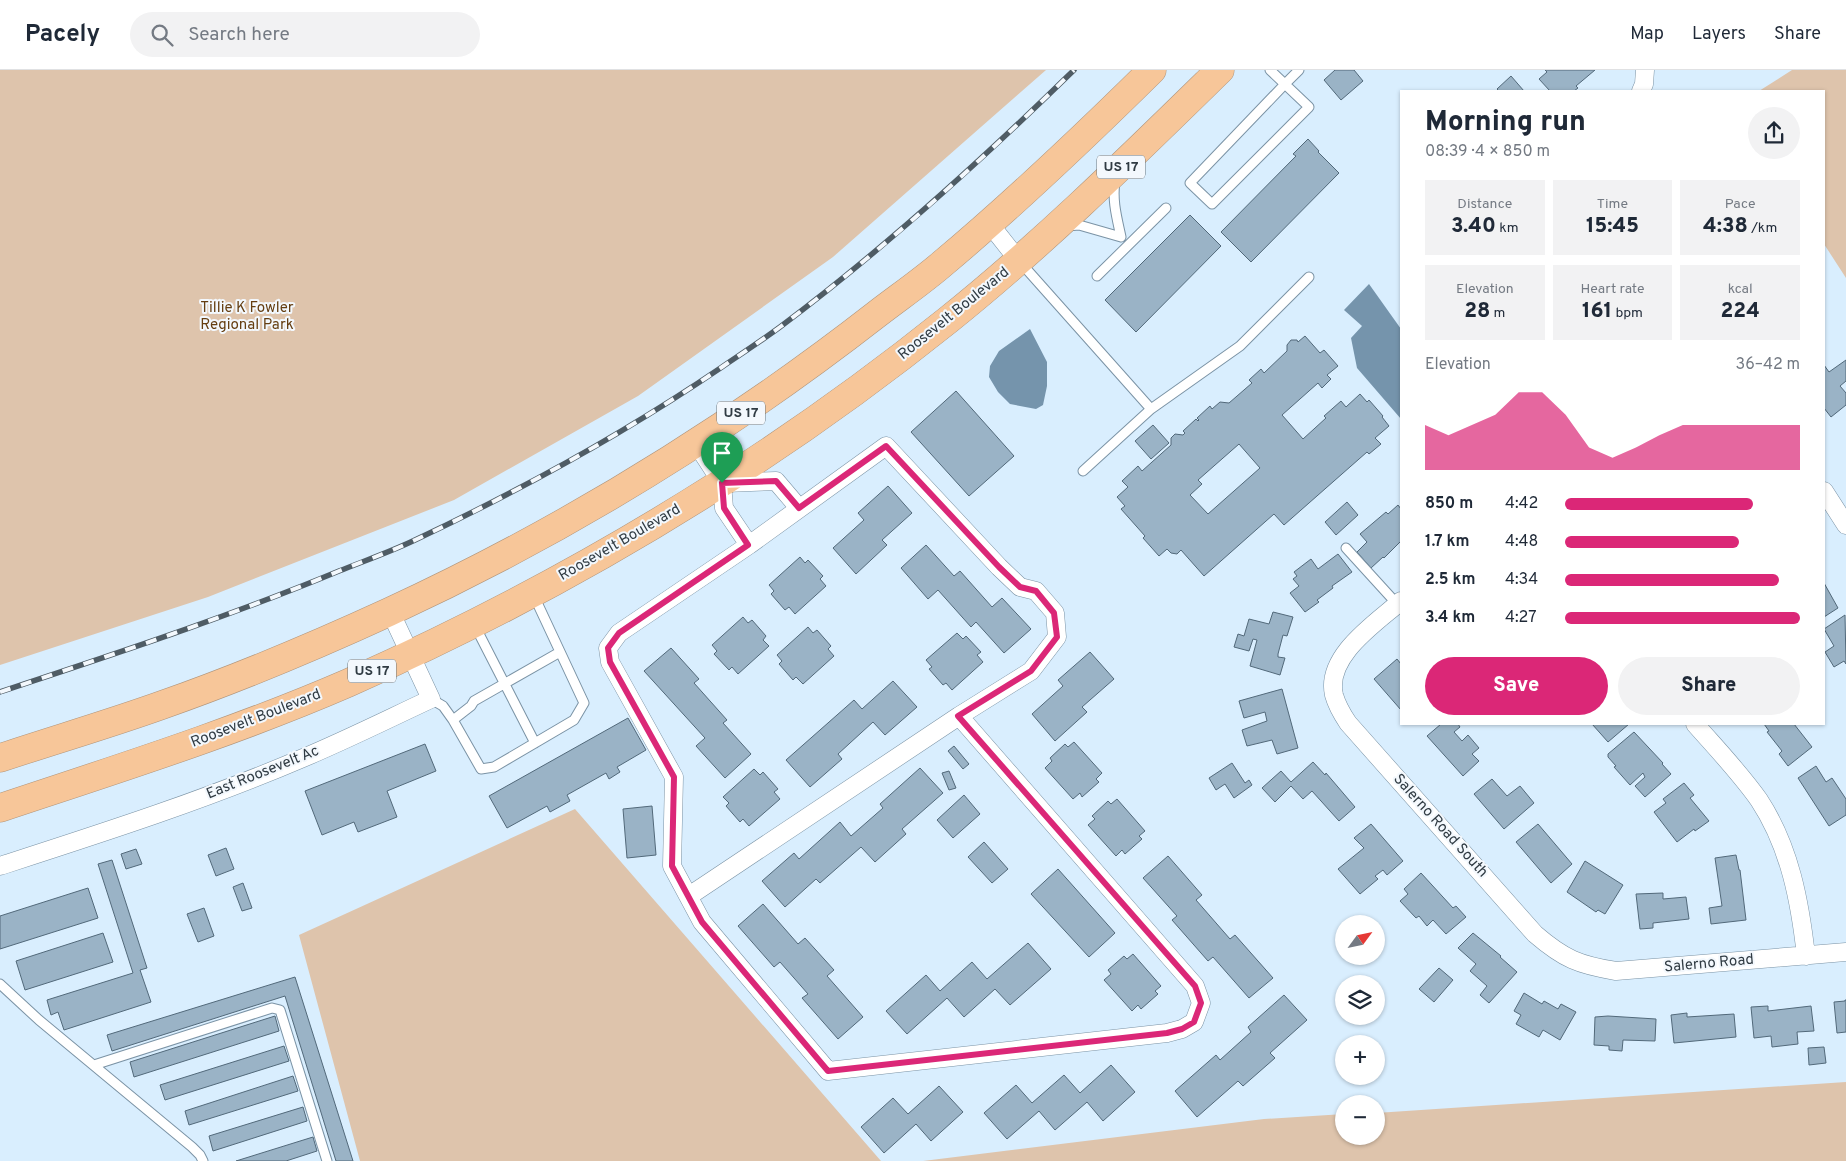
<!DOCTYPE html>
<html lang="en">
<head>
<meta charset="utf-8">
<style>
  body { margin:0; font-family:Overpass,sans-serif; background:#f2f2f3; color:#1f2937; height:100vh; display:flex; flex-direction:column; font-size:19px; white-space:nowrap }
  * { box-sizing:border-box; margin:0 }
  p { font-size:16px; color:#747a83 }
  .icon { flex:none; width:28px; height:28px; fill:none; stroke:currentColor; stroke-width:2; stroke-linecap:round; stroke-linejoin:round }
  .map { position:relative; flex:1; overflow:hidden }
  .panel { position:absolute; left:1400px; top:20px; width:425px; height:635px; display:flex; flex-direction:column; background:#fff; border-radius:0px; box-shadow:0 1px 4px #0004 }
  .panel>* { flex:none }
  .needle { width:32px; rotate:57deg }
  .fabs { position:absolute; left:1335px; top:845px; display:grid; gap:10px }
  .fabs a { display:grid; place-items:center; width:50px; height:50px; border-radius:50%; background:#fff; box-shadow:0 1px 4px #0004; font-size:25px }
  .pin { position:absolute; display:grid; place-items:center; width:42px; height:42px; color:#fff; margin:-51px -21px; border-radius:50% 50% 50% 0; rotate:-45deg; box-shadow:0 0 5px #0007 }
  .pin .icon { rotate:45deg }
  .round { display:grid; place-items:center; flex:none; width:52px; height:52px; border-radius:26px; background:#f2f2f3 }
  .headline { display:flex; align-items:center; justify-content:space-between; height:85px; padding:0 25px }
  h1 { font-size:28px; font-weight:800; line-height:38px }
  .figures { display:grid; grid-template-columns:repeat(3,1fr); gap:8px; height:85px; padding:5px 25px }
  .figures div { display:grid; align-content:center; border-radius:0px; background:#f2f2f3; text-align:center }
  .figures b { font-size:21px; font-weight:800 }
  .figures small { font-size:14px; font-weight:400 }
  .figures p { font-size:14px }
  .chart { height:140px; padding:10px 25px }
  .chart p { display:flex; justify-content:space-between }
  .chart svg { width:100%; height:90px; margin-top:5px; fill:#db2777; opacity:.7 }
  .primary-button { display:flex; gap:10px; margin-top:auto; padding:10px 25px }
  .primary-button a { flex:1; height:58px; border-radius:30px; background:#db2777; color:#fff; font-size:20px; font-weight:800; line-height:58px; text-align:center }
  .primary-button a+a { background:#f2f2f3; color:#1f2937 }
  ul { padding:0 25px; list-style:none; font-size:16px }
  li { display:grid; grid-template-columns:80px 60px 1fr; align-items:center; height:38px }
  li i { height:12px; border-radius:6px; background:#db2777 }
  header { display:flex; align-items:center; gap:30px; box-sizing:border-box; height:70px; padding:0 25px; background:#fff; border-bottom:1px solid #e0e1e3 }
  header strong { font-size:24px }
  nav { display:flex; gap:28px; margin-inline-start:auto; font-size:18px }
  .search { width:350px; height:45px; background:#f2f2f3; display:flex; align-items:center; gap:12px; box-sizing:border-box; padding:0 18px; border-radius:28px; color:#747a83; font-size:19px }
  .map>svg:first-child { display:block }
  .green { fill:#dec4ac }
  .water { fill:#7594ac }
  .building { fill:#9ab3c6; stroke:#52697a; fill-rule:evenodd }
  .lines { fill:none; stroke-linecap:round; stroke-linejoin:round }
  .lane-casing { stroke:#7b93a5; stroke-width:11 }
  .street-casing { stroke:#7b93a5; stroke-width:19 }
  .highway-casing { stroke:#b1957b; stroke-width:29 }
  .lane { stroke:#fff; stroke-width:9 }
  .street { stroke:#fff; stroke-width:18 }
  .highway { stroke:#f7c699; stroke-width:28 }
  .rail-casing { stroke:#4f5c65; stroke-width:5.5 }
  .rail { stroke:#f3f8fd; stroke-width:4; stroke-dasharray:11; stroke-linecap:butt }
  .route-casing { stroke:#fff; stroke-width:10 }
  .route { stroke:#db2777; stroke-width:6 }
  .labels { text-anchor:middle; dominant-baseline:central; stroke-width:4; stroke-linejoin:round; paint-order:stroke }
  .shield { fill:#f3f8fd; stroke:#6a747b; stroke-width:1 }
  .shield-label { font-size:14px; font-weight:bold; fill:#303b43 }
  .park-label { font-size:15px; fill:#653e11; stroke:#f3f8fd }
  .street-label { font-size:15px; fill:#303b43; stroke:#f3f8fd }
</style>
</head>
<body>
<header>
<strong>Pacely</strong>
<div class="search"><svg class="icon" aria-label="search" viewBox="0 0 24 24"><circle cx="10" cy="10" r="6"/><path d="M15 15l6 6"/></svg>Search here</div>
<nav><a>Map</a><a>Layers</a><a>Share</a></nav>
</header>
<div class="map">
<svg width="1846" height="1091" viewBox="0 0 1846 1091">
  <rect width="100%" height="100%" fill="#d9eefe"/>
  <path class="green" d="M 0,0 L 1046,0 L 833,187 L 638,326 L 454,430 L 208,527 L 0,595 Z
    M 1792,0 L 1846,0 L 1846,208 L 1824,174 L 1824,21 L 1759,21 Z
    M 575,739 L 881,1091 L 360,1091 L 299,865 Z
    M 1846,1012 L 1846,1091 L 923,1091 L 1264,1049 L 1344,1044 L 1344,1066 L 1376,1066 L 1376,1043 Z"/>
  <path class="water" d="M 1369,214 L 1401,259 L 1401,349 L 1357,298 L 1351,268 L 1362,256 L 1344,240 Z
    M 1030,259 L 1047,292 L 1047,316 L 1043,335 L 1036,339 L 1010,334 L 998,322 L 989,307 L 990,296 L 999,281 Z"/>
  <path class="building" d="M 1335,0 L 1354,0 L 1363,11 L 1341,30 L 1324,10 Z
    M 1545,0 L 1595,0 L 1576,16 L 1578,18 L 1574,21 L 1550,21 L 1539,9 L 1547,2 Z
    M 1511,6 L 1524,21 L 1499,21 L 1497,19 Z
    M 1308,69 L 1319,81 L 1318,82 L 1339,103 L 1251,192 L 1221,162 L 1296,86 L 1293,84 Z
    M 1190,145 L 1221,176 L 1136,262 L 1105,230 Z
    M 1305,266 L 1320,283 L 1324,280 L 1338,296 L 1327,305 L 1331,309 L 1322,318 L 1318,313 L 1282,345 L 1303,369 L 1326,348 L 1324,346 L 1341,331 L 1346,337 L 1360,324 L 1367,332 L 1369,330 L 1383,346 L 1382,347 L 1389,356 L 1375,368 L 1381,374 L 1369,384 L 1367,382 L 1284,455 L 1274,444 L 1204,506 L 1181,480 L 1177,484 L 1171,483 L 1167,479 L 1159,486 L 1143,468 L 1145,466 L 1121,439 L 1125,436 L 1117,427 L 1128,417 L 1122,411 L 1138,396 L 1142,401 L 1171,375 L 1171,368 L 1175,364 L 1183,365 L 1185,363 L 1183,361 L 1196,349 L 1198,351 L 1199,350 L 1197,348 L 1210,336 L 1212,339 L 1220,332 L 1229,333 L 1252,313 L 1249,310 L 1261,299 L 1264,303 L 1287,281 L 1287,275 L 1291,270 L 1297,270 L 1298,272 ZM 1239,374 L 1260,398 L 1208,444 L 1190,425 L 1202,414 L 1198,410 Z
    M 1846,290 L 1846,311 L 1840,316 L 1846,323 L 1846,335 L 1831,347 L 1824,338 L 1824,295 L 1829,302 Z
    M 956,321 L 1014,386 L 969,426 L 911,362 Z
    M 1153,355 L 1169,373 L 1151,389 L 1135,371 Z
    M 888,416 L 912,443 L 882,470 L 887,475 L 856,504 L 833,478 L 864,450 L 858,443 Z
    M 1347,432 L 1358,445 L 1336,465 L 1325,452 Z
    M 1398,435 L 1401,439 L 1401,471 L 1384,488 L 1383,487 L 1371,498 L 1357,482 L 1367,472 L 1360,464 L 1386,442 L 1388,444 Z
    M 926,475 L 954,506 L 960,501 L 992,537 L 1002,528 L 1031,559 L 1004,583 L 976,552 L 971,557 L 938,520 L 928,529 L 901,498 Z
    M 1338,484 L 1352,502 L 1332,516 L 1333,518 L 1317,530 L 1319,532 L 1305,542 L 1290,523 L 1299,516 L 1293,509 L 1297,506 L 1294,502 L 1311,489 L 1318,499 Z
    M 800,487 L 805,493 L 808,490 L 823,506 L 820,509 L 826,516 L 795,544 L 789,537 L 785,540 L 771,524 L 774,521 L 769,515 Z
    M 1824,513 L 1838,538 L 1824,547 Z
    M 1273,542 L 1293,547 L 1287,566 L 1283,565 L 1278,584 L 1278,587 L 1285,588 L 1280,605 L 1250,596 L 1257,570 L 1253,569 L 1249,581 L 1234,577 L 1238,564 L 1244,566 L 1249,549 L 1269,554 Z
    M 1845,545 L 1846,594 L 1844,591 L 1834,597 L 1825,582 L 1834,576 L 1824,559 Z
    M 743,547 L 748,553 L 752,550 L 766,566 L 763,570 L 769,576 L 738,604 L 732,597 L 729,600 L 714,584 L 717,581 L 712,575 Z
    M 808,557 L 813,563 L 817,560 L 831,576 L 828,579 L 834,586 L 803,614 L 796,607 L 793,610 L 779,594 L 782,591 L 777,585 Z
    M 957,563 L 963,569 L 966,566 L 981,582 L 977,585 L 983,592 L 952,620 L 946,613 L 943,615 L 929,599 L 932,597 L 926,590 Z
    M 671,578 L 699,609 L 694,613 L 727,650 L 723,653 L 751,684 L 725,708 L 696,676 L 705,668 L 644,601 Z
    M 1090,582 L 1114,609 L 1082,637 L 1087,642 L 1055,671 L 1032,644 L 1063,616 L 1058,610 Z
    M 1397,589 L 1401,594 L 1401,640 L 1374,609 Z
    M 893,611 L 917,637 L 885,665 L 873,652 L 838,684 L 842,689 L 810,717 L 786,690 L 854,630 L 862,639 Z
    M 1282,619 L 1298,678 L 1277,684 L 1272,670 L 1247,676 L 1242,660 L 1267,651 L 1265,642 L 1244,648 L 1239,631 Z
    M 628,648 L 646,680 L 617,697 L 620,702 L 609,709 L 606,703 L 567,725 L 570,731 L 550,742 L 547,736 L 507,758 L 489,726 Z
    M 1441,654 L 1458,654 L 1460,657 L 1454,662 L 1462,671 L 1468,665 L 1479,678 L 1472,684 L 1479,691 L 1463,706 L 1427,666 Z
    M 1592,654 L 1629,654 L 1608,672 Z
    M 1764,654 L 1794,654 L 1812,677 L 1788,696 L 1779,684 L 1782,681 L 1767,662 L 1769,661 Z
    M 1634,662 L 1663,693 L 1662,694 L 1671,704 L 1645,727 L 1635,716 L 1645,707 L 1643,703 L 1630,715 L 1614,697 L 1616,696 L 1608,687 L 1608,684 Z
    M 1074,672 L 1102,703 L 1096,709 L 1099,712 L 1082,727 L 1080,723 L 1073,729 L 1045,698 L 1052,691 L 1050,688 L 1065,674 L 1068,677 Z
    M 425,674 L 436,701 L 387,721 L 397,747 L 358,762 L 354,752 L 322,765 L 305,721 Z
    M 954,676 L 969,694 L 963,699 L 948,681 Z
    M 1313,692 L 1325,705 L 1326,703 L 1355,737 L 1339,751 L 1312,721 L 1303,729 L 1291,716 L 1275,732 L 1262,718 L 1281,701 L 1291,712 Z
    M 1232,693 L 1245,713 L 1249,710 L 1252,715 L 1234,728 L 1225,714 L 1216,720 L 1209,708 Z
    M 1816,696 L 1826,712 L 1832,708 L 1846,729 L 1846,745 L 1829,756 L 1798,708 Z
    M 920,698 L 943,723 L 902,759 L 906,764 L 875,792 L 861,777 L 820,813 L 816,809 L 785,837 L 762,811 L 794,783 L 799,789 L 840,752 L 851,766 L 883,738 L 880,734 Z
    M 754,699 L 760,705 L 763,702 L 778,719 L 774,722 L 780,729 L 749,756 L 743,749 L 740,752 L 726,736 L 729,733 L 723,727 Z
    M 949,701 L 956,718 L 949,720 L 942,703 Z
    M 1492,709 L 1507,726 L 1520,716 L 1534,733 L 1504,759 L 1474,724 Z
    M 1684,713 L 1694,725 L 1690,728 L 1709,751 L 1695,761 L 1694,759 L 1677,772 L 1654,742 L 1666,733 L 1663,729 Z
    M 964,725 L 980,744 L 953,768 L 937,750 Z
    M 1117,729 L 1145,761 L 1139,766 L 1142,769 L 1125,784 L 1122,780 L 1116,786 L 1088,755 L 1095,749 L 1092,746 L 1108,731 L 1111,734 Z
    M 652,736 L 656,785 L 627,788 L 623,739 Z
    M 1371,754 L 1403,791 L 1387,805 L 1383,800 L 1375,806 L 1378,809 L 1360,824 L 1338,799 L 1364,778 L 1354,768 Z
    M 1538,754 L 1572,794 L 1551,813 L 1516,772 Z
    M 984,772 L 1008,799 L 992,813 L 968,787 Z
    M 226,778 L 234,799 L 216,806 L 208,785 Z
    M 136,779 L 142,794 L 126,799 L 121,784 Z
    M 1736,785 L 1739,800 L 1740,800 L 1746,850 L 1711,854 L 1709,838 L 1722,836 L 1715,788 Z
    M 1168,786 L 1202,825 L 1196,830 L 1230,869 L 1235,865 L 1273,908 L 1249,928 L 1213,887 L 1208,891 L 1172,850 L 1177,846 L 1143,808 Z
    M 112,790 L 147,898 L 140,900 L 151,932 L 64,960 L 58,942 L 51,945 L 47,930 L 133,903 L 98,794 Z
    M 1585,791 L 1623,815 L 1605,844 L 1598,840 L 1596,842 L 1567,822 Z
    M 1058,799 L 1115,863 L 1089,887 L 1031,824 Z
    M 1421,803 L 1453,838 L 1456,836 L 1466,847 L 1446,864 L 1433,850 L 1427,856 L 1419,846 L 1416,848 L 1400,831 L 1408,824 L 1404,819 Z
    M 243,813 L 252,838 L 242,841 L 233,817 Z
    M 88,818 L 98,848 L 0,879 L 0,846 Z
    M 1663,823 L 1663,829 L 1686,827 L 1689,849 L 1653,853 L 1653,858 L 1640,859 L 1636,824 Z
    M 763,834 L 798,874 L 805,868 L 834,900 L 827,906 L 863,947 L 838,969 L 802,928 L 808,924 L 780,892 L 774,897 L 738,856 Z
    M 204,838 L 214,866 L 198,872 L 187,844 Z
    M 103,863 L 113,892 L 25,920 L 16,891 Z
    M 1473,863 L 1501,886 L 1500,887 L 1517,902 L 1489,933 L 1480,925 L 1487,916 L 1470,901 L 1476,894 L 1458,878 Z
    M 1028,873 L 1051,899 L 1010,935 L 995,919 L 964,947 L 947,928 L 907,964 L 886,941 L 926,905 L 940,921 L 972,892 L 987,909 Z
    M 1133,884 L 1161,916 L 1155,921 L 1158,924 L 1141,939 L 1138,935 L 1132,941 L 1104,910 L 1111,904 L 1108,900 L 1124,886 L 1127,889 Z
    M 1439,898 L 1453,910 L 1434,932 L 1419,919 Z
    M 295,907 L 353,1091 L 336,1091 L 285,926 L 112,981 L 107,965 Z
    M 1524,923 L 1542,934 L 1544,931 L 1558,939 L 1561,934 L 1576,942 L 1560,970 L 1543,960 L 1539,967 L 1516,954 L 1521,945 L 1514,941 Z
    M 1284,925 L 1307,950 L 1270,983 L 1275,988 L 1243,1016 L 1238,1011 L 1197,1047 L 1175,1021 L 1216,985 L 1220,990 L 1251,962 L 1248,957 Z
    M 1845,930 L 1846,930 L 1846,962 L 1837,963 L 1834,932 L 1845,931 Z
    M 1768,936 L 1768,941 L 1811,936 L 1814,961 L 1797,962 L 1798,974 L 1772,977 L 1771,966 L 1754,968 L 1751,937 Z
    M 1687,943 L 1687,947 L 1734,944 L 1736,967 L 1674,973 L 1671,945 Z
    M 275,946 L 279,961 L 134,1007 L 130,992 Z
    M 1608,946 L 1656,949 L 1655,971 L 1623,970 L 1622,981 L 1609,980 L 1609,976 L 1594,975 L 1595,947 Z
    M 284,976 L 289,991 L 165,1030 L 160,1015 Z
    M 1824,977 L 1826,993 L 1809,995 L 1808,978 Z
    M 1111,995 L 1135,1022 L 1103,1051 L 1087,1032 L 1055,1060 L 1039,1041 L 1007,1069 L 984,1043 L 1016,1015 L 1032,1033 L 1064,1005 L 1080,1023 Z
    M 293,1006 L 298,1021 L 189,1055 L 185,1041 Z
    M 939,1016 L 963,1042 L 931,1071 L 916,1054 L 884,1083 L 861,1057 L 893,1028 L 908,1044 Z
    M 303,1037 L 307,1051 L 213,1081 L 209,1066 Z
    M 313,1067 L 317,1081 L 286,1091 L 236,1091 Z"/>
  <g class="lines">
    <g class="lane-casing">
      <path id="lane" d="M 1270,0 L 1309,37 L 1212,134 L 1190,113 L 1285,14 L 1299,0
        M 1067,156 L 1079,155 L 1121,167 C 1117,148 1112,131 1115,111
        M 1021,193 L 1151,339 L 1240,276 L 1309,207
        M 1097,206 L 1166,138
        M 1083,401 L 1151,339
        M 1346,478 L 1397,534
        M 475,556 L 535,673
        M 431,629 L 443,636 L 453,650 L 481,699 L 494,697 L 574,650 L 584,633 L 534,526
        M 453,650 L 471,636 L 474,631 L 560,582
        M 0,914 L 39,950 L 192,1077 L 200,1085 L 203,1091
        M 94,995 L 272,938 L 280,940 L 327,1091"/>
    </g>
    <g class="street-casing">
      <path id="street" d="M 1641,21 L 1644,14 L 1645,0
        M 989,153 L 1019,191
        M 696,373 L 722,413 L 724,438 L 749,475
        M 886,376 L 999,497 L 1020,517 L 1036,521 L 1055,543 L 1057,567 L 1031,601 L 959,646 L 1195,916 L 1201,933 L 1194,952 L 1182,959 L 1167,963 L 828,1001 L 702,852 L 672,796 L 674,707 L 610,592 L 608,578 L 619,563 L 749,475 Z
        M 725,413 L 776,411 L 799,438
        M 1824,421 L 1846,455
        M 1401,531 C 1376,553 1325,586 1334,625 C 1337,636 1342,644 1348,653 L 1535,864 C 1564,889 1579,895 1616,901 L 1846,882
        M 1695,654 C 1717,679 1740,703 1759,730 C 1790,777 1800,832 1806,886
        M 0,796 C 102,763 205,730 303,688 C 346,670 388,649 431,629 L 390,541
        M 689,826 L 959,646"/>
    </g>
    <g class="highway-casing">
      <path id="highway" d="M 0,688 C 54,670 109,654 162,635 C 239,608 315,576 389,542 C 562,462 727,361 877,244 C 899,227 921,212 942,194 C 1015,133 1084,67 1152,0
        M 0,738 C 117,699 235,662 348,613 C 562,518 765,397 948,250 C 1044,173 1132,86 1220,0"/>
    </g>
    <use href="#lane" class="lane"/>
    <use href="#street" class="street"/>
    <use href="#highway" class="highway"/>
    <g class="rail-casing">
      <path id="rail" d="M 0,622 C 114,584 228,547 339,501 C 364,491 390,482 415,470 C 521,420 625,363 722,297 C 741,284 761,271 780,257 C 884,179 980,92 1074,0"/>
    </g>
    <use href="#rail" class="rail"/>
  </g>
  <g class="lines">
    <g class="route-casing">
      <path id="route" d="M 886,376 L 999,497 L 1020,517 L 1036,521 L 1054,543 L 1057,567 L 1031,601 L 958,646 L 1195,916 L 1201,933 L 1194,952 L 1182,959 L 1167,963 L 828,1001 L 702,852 L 672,796 L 674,707 L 610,592 L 608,578 L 619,563 L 748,475 L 724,438 L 722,413 L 776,411 L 799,438 Z"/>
    </g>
    <use href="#route" class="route"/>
  </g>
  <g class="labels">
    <g class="shield">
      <rect x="1097" y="85.5" width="48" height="23" rx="4"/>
      <rect x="717" y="331.5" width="48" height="23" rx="4"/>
      <rect x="348" y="589.5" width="48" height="23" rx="4"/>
    </g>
    <g class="shield-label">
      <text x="1121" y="97">US 17</text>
      <text x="741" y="343">US 17</text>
      <text x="372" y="601">US 17</text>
    </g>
    <g class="park-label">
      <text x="247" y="238">Tillie K Fowler<tspan x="247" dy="17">Regional Park</tspan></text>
    </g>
    <g class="street-label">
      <text transform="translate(954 244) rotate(-39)">Roosevelt Boulevard</text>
      <text transform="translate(620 473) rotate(-30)">Roosevelt Boulevard</text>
      <text transform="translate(256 649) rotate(-21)">Roosevelt Boulevard</text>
      <text transform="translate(263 703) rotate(-22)">East Roosevelt Ac</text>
      <text transform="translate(1440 756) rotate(48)">Salerno Road South</text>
      <text transform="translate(1709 894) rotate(-5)">Salerno Road</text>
    </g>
  </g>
</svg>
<div class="fabs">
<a><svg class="needle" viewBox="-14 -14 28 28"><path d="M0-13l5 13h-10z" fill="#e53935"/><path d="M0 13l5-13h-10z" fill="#747a83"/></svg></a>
<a><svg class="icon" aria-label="layers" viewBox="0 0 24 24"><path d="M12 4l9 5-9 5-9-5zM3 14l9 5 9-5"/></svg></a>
<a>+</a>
<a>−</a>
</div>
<div class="pin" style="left:722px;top:413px;background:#1e9e55"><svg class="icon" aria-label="arrive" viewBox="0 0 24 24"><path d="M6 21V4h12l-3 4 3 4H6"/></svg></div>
<section class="panel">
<div class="headline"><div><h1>Morning run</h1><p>08:39 · 4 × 850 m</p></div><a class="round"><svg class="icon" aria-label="share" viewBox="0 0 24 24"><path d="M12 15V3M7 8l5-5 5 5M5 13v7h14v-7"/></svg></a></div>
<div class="figures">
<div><p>Distance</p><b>3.40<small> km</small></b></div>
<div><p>Time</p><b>15:45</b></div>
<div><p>Pace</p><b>4:38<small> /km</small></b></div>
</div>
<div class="figures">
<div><p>Elevation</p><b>28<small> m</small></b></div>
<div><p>Heart rate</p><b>161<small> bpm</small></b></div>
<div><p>kcal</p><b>224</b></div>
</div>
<div class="chart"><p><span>Elevation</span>36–42 m</p>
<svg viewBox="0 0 160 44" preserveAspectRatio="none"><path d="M0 44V22L10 27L20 22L30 17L40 6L50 6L60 17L70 33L80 38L90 33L100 27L110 22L120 22L130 22L140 22L150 22L160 22V44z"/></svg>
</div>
<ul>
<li><b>850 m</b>4:42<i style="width:80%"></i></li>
<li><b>1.7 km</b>4:48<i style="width:74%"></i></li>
<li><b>2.5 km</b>4:34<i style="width:91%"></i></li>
<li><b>3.4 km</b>4:27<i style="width:100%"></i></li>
</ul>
<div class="primary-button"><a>Save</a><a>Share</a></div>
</section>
</div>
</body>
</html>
